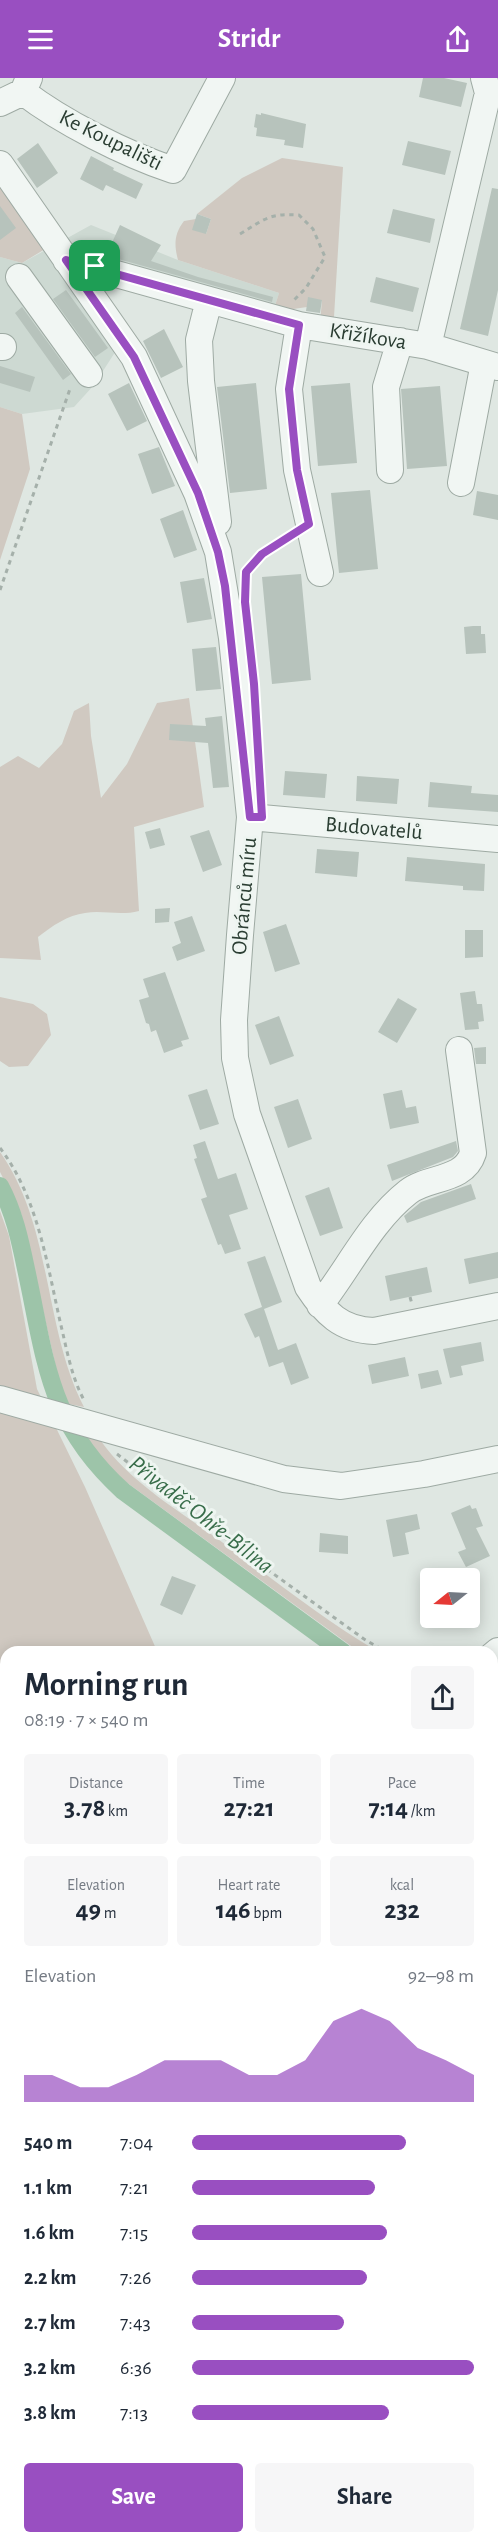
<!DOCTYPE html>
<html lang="en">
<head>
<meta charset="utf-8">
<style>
  body { margin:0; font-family:"Alegreya Sans",sans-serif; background:#f6f6f7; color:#1f2937; height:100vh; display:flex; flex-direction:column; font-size:22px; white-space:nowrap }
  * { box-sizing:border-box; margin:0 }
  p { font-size:20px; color:#747a83 }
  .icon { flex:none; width:33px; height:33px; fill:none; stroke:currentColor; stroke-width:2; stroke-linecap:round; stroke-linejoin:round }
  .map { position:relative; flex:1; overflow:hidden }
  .details { position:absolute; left:0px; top:1568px; width:498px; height:898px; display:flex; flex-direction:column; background:#fff; border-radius:18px 18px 0 0; box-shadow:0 3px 15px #0003 }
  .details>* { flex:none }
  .needle { width:39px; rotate:252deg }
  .buttons { position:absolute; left:420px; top:1490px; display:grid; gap:12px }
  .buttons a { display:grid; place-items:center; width:60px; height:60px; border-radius:6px; background:#fff; box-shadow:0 3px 15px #0003; font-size:30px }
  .pin { position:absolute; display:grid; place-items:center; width:51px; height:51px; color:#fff; margin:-26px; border-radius:12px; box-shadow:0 3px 9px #0006 }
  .round { display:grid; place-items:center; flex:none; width:63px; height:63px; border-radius:6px; background:#f6f6f7 }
  .summary { display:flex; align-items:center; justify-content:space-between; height:102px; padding:0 24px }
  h1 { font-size:33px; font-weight:700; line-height:45px }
  .metrics { display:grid; grid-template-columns:repeat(3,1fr); gap:9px; height:102px; padding:6px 24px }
  .metrics div { display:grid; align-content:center; border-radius:6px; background:#f6f6f7; text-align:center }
  .metrics b { font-size:26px; font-weight:700 }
  .metrics small { font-size:16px; font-weight:400 }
  .metrics p { font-size:16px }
  .chart { height:168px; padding:12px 24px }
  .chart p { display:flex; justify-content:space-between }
  .chart svg { width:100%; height:108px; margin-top:6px; fill:#994fc1; opacity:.7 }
  .primary-button { display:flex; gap:12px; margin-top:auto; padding:12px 24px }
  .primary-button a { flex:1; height:69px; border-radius:6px; background:#994fc1; color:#fff; font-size:24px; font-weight:700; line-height:69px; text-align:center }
  .primary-button a+a { background:#f6f6f7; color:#1f2937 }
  ul { padding:0 24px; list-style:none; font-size:20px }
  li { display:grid; grid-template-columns:96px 72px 1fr; align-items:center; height:45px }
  li i { height:15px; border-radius:8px; background:#994fc1 }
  header { display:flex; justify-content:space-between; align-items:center; height:78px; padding:0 24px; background:#994fc1; color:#fff; font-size:27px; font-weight:700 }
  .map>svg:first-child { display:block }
  .built { fill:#cdd9d2 }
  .green { fill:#d0c9c1 }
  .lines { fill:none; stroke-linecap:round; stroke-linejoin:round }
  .canal { stroke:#9dc4a9; stroke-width:18 }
  .building { fill:#b7c3bc }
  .minor-casing { stroke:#9eaaa3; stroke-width:28 }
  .path { stroke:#a5b0aa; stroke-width:3; stroke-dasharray:4.5 4.5; stroke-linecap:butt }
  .minor { stroke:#f1f6f3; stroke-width:26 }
  .route-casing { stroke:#fff; stroke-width:12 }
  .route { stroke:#994fc1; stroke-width:8 }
  .labels { text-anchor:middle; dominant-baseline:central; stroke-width:6; stroke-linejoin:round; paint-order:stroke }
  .street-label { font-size:22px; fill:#2a3d32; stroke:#eef5f1 }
  .water-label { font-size:24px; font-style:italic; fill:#386d4a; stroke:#eef5f1 }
</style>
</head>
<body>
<header><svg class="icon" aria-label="menu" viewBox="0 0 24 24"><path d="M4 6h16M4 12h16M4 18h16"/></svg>Stridr<svg class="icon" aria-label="share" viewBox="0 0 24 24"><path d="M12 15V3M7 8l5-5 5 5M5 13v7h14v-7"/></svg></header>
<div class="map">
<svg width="498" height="2465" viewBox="0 0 498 2465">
  <rect width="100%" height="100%" fill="#dfe7e2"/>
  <path class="built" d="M 91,147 L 178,182 L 279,215 L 272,237 L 83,180 L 119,268 L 94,307 L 74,329 L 22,336 L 0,329 L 0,179 L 22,185 Z"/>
  <path class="green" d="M 282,80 L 343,89 L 334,239 L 320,245 L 322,222 L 307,229 L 273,234 L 279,215 L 178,182 C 174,167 174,156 184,143 L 196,141 L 206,156 L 211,141 L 197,136 L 242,100 Z
    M 0,94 L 50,168 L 22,185 L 0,179 Z
    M 0,329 L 22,336 L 30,391 L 0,482 Z
    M 189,620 L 204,729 L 134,749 L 139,833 C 120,838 103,832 85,835 C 68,837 52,848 38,859 L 41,882 L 0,880 L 0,689 L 18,678 L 39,690 L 62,666 L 74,633 L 89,625 L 91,658 L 101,720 L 127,686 L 157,625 Z
    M 0,919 L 33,926 L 47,936 L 51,957 L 28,988 L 9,989 L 0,983 Z
    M 0,1074 C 53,1149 43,1249 84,1329 L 64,1325 L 21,1135 L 0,1094 Z
    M 0,1133 L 9,1158 L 37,1311 L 85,1409 L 157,1573 L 6,1574 L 6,2460 L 492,2460 L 492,1860 L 498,1860 L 498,2465 L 0,2465 Z
    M 81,1355 L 97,1357 C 127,1404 182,1434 226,1467 C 276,1503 324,1542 377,1573 L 358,1573 L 126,1404 L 110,1390 Z"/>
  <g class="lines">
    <path class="canal" d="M 0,1108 C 14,1134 20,1162 26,1191 C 46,1283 48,1345 123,1413 L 343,1574
      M 492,1652 L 498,1655"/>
  </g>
  <path class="building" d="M 423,0 L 444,0 L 467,5 L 461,29 L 419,19 Z
    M 261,35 L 306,46 L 303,70 L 284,67 L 285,62 L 256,58 L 257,50 L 254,49 L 256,36 L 261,37 Z
    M 408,63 L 451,73 L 445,97 L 402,87 Z
    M 38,65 L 58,95 L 37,110 L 17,81 Z
    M 91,78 L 114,90 L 113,92 L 143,106 L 136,121 L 106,107 L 103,113 L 80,101 Z
    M 492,110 L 498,111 L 498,212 L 488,258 L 460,251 Z
    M 0,128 L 16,150 L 0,162 Z
    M 393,131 L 435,141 L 430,165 L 387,155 Z
    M 197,136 L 211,141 L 206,156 L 192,152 Z
    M 120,147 L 161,167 L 151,183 L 198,199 L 273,219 L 272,224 L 86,172 L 90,162 L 110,169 Z
    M 376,199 L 419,210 L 413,234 L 370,224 Z
    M 66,212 L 108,270 L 95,279 L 53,221 Z
    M 308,219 L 322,222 L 320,235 L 306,233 Z
    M 22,229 L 71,296 L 63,302 L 15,235 Z
    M 164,251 L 183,289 L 161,300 L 143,263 Z
    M 0,288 L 35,299 L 30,314 L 0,305 Z
    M 129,305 L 147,343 L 127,353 L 108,316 Z
    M 256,305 L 267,411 L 230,415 L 217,309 Z
    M 350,305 L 357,385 L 318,388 L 311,308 Z
    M 440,308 L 447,388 L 407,391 L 401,311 Z
    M 159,369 L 175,408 L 152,416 L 138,376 Z
    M 370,412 L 378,491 L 339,495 L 331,415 Z
    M 477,413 L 498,417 L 498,442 L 473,437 Z
    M 183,432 L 197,472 L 174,480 L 160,441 Z
    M 301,496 L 311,602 L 272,606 L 262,499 Z
    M 204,500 L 212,541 L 187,545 L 180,504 Z
    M 473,548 L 481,548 L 481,556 L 485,556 L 486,575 L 466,576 L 464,549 Z
    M 216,569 L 221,611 L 196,613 L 192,571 Z
    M 222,638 L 229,709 L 213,710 L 208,665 L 169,662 L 170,646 L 206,648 L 205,640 Z
    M 285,693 L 327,696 L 325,720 L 283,717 Z
    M 357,698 L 399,701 L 397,726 L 356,723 Z
    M 430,704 L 472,708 L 471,715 L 498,717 L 498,734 L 428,729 Z
    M 160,750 L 165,767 L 150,771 L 145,754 Z
    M 209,752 L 222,787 L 203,794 L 190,758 Z
    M 317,771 L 359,774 L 357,799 L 315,795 Z
    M 407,779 L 485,786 L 484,813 L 463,812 L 463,808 L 405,803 Z
    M 170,830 L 169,844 L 155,845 L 155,831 Z
    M 192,838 L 205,873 L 177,883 L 172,869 L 181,865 L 174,844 Z
    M 286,846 L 300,886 L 275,894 L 263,854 Z
    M 465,852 L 483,852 L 483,879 L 465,880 Z
    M 165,894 L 189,961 L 181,963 L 183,968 L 164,975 L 156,952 L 151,954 L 149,946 L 146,945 L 139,922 L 149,919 L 143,901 Z
    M 475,913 L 477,926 L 482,926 L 484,943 L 478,944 L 479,951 L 465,952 L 460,915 Z
    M 398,920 L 417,931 L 397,965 L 378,954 Z
    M 279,938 L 294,978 L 270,987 L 255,947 Z
    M 486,969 L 486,986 L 476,986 L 474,970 Z
    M 207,1011 L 219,1046 L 200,1052 L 188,1017 Z
    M 402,1012 L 406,1030 L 416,1028 L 419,1045 L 390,1051 L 383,1016 Z
    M 298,1021 L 312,1061 L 288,1070 L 274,1029 Z
    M 205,1063 L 218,1101 L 236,1095 L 248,1131 L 229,1137 L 241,1171 L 225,1176 L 221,1166 L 218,1167 L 201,1121 L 207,1119 L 194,1081 L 197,1080 L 193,1067 Z
    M 456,1063 L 458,1073 L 453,1079 L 392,1103 L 387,1087 Z
    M 471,1106 L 476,1121 L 407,1145 L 404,1138 L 421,1124 Z
    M 329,1109 L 343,1150 L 320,1158 L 305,1118 Z
    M 498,1174 L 498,1200 L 469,1206 L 464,1181 Z
    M 265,1178 L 282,1224 L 264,1231 L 278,1272 L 296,1265 L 309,1300 L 291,1307 L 283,1284 L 269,1289 L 259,1258 L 255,1260 L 244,1236 L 262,1229 L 247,1184 Z
    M 427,1189 L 432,1214 L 390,1223 L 385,1198 Z
    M 481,1264 L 484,1283 L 461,1288 L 463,1297 L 450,1300 L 443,1271 Z
    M 405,1279 L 409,1298 L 372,1306 L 368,1287 Z
    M 438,1292 L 442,1306 L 421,1311 L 418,1296 Z
    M 470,1427 L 472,1431 L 476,1430 L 483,1448 L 476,1450 L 490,1478 L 466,1489 L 458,1474 L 466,1471 L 451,1435 Z
    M 417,1436 L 420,1451 L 405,1455 L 409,1476 L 393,1479 L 386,1442 Z
    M 320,1455 L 348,1458 L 348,1476 L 319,1474 Z
    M 172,1498 L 196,1507 L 182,1537 L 160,1527 Z"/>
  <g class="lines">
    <g class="minor-casing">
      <path id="minor" d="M 484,0 L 488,15 L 428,268 L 498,289
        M 23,14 C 62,44 125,76 173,92 L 222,0
        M 0,25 L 23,14 L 29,0
        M 0,86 L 134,279 L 197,415 L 218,474 L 232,560 L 250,739 L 240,857 L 234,942 L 235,980 L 247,1036 L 308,1209 C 325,1235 341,1252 374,1253 L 498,1228
        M 66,182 L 299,247 L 428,268
        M 19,199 L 89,296
        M 209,222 L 199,262 L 201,303 L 218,444
        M 299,247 L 289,311 L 297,392 L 320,495
        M 0,269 L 3,269
        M 390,392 L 386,309 L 400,263
        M 461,405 L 484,285
        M 250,739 L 498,761
        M 320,1227 C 349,1190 371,1143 408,1114 C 428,1098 464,1104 473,1075 L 459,972
        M 0,1321 L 284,1401 L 341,1408 L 424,1396 L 498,1381
        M 492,1578 L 498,1573
        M 492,1850 L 498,1850"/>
    </g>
    <path class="path" d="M 240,156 C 265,141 269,135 299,137 L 313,151 L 325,179 L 306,210 L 293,223
      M 246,504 C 246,481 273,469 291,458
      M 0,512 L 71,308
      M 0,1070 C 40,1122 48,1194 63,1256 C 68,1278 73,1302 84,1322
      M 410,1219 L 412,1226
      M 117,1376 L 243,1474 L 364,1561 L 386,1574
      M 492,1624 L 498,1627
      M 0,1827 L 6,1827
      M 0,2346 L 6,2317
      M 0,2440 L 6,2442
      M 49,2460 L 55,2463 L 132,2464"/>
    <use href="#minor" class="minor"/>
  </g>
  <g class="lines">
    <g class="route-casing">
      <path id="route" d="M 66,182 L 299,247 L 289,311 L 297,392 L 309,446 L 262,476 L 246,494 L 245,524 L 254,606 L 262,739 L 250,739 L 225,508 L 218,474 L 198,415 L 134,279 Z"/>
    </g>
    <use href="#route" class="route"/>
  </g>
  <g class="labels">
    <g class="street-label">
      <text transform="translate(111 62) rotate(26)">Ke Koupališti</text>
      <text transform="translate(368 258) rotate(9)">Křižíkova</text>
      <text transform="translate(374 750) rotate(5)">Budovatelů</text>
      <text transform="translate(244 818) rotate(-85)">Obránců míru</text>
    </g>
    <g class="water-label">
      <text transform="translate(201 1437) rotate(38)">Přivaděč Ohře-Bílina</text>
    </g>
  </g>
</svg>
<div class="buttons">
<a><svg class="needle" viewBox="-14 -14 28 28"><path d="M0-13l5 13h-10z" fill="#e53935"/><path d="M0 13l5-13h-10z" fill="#747a83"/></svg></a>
</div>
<div class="pin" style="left:95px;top:188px;background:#1e9e55"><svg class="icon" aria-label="arrive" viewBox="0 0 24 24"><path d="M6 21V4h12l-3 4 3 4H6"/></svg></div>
<section class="details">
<div class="summary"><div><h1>Morning run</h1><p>08:19 · 7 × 540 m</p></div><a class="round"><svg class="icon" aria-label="share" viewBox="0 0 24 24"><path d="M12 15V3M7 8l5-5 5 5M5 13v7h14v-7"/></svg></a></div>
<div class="metrics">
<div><p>Distance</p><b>3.78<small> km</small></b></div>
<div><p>Time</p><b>27:21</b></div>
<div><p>Pace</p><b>7:14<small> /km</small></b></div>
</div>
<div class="metrics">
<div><p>Elevation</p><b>49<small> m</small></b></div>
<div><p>Heart rate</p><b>146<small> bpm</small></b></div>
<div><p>kcal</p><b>232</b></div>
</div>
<div class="chart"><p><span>Elevation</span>92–98 m</p>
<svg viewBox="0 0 160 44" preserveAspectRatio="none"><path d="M0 44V33L10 33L20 38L30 38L40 33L50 27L60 27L70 27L80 33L90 33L100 27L110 11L120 6L130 11L140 22L150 27L160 33V44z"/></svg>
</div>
<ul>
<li><b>540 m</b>7:04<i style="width:76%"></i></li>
<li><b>1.1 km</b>7:21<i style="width:65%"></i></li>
<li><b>1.6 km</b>7:15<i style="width:69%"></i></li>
<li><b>2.2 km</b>7:26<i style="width:62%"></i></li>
<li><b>2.7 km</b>7:43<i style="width:54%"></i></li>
<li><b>3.2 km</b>6:36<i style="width:100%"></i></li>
<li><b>3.8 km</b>7:13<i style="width:70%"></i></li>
</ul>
<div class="primary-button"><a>Save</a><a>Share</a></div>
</section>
</div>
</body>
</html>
